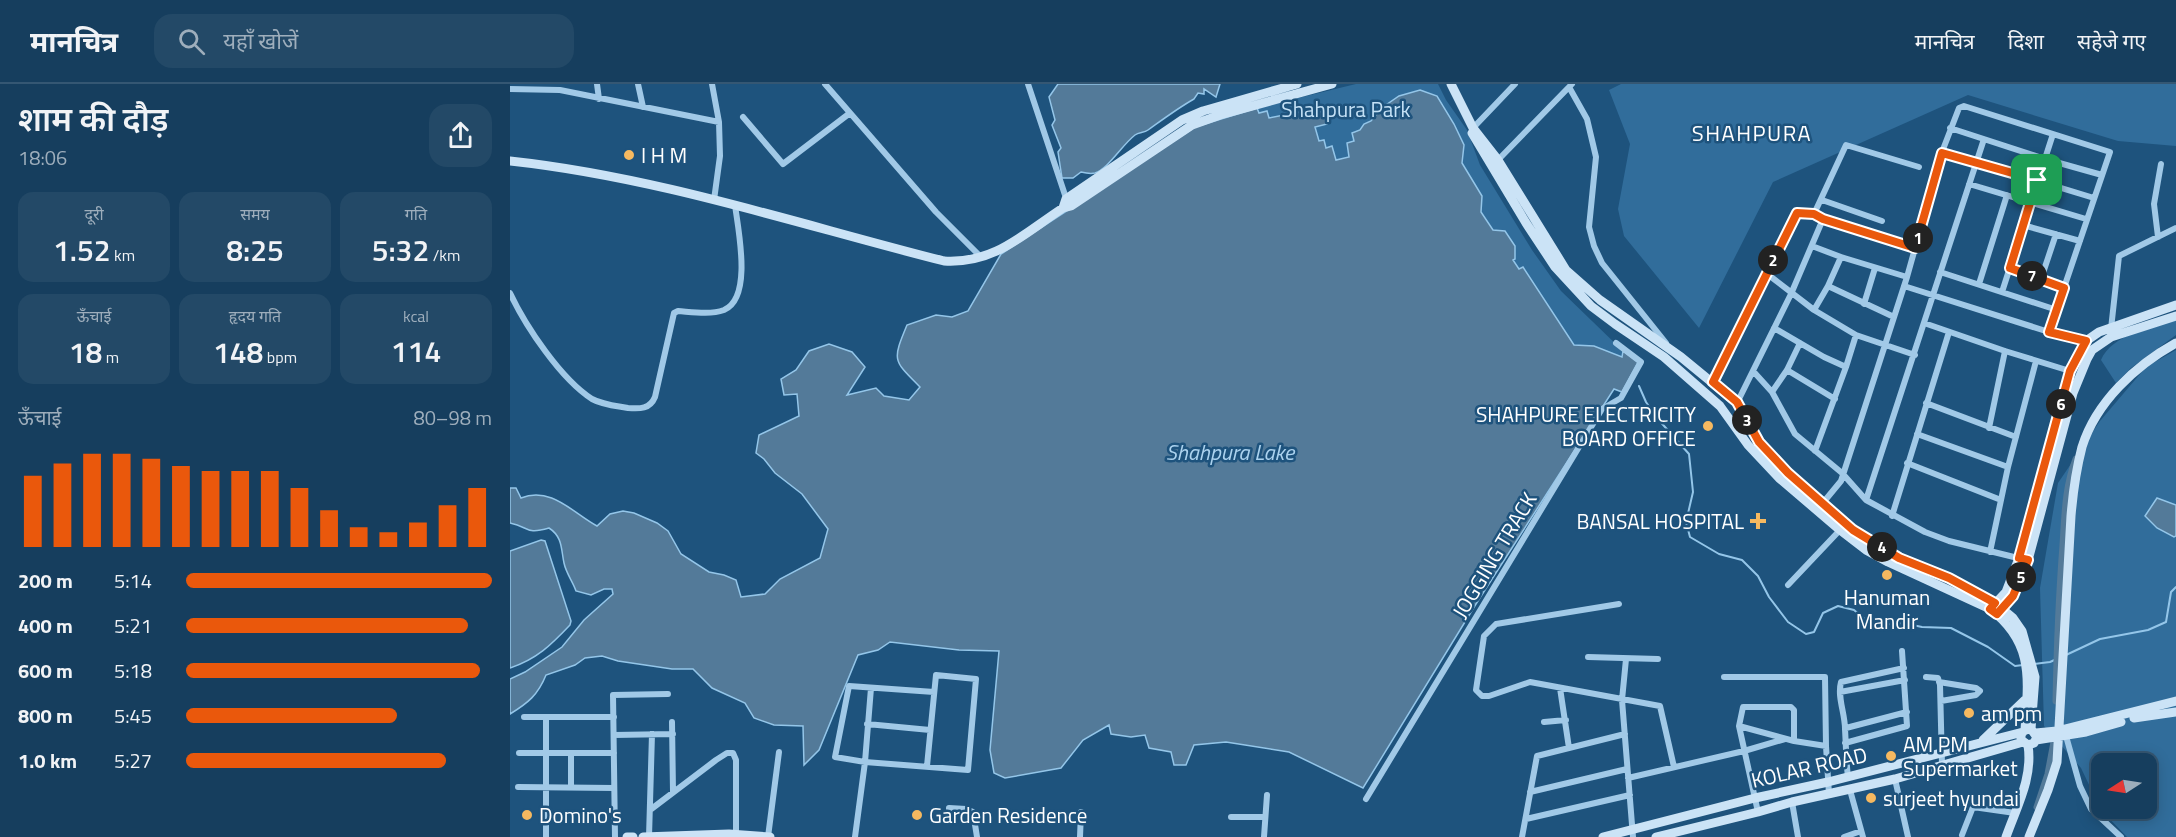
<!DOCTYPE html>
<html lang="hi">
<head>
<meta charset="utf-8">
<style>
  body { margin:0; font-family:"Titillium Web","Noto Sans Devanagari",sans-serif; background:#234967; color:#f1f3f6; height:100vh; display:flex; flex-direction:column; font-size:22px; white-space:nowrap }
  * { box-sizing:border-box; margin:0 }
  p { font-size:20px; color:#9eaebc }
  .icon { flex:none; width:33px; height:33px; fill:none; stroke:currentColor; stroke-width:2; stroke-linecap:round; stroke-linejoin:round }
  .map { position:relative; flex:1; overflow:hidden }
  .sheet { display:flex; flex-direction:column; background:#163e5e; width:510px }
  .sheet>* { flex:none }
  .needle { width:39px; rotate:258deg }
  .buttons { position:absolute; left:1581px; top:669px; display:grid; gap:12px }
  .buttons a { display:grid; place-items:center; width:66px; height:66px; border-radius:12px; background:#163e5e; box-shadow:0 3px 15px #0003,0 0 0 2px #355773; font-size:30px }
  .pin { position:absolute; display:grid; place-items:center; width:51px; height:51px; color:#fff; margin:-26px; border-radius:12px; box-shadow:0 3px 9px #0006 }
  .km { position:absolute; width:30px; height:30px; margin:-15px; border-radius:50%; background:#222; color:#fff; font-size:16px; line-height:30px; text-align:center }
  .round { display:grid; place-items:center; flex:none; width:63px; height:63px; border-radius:18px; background:#234967 }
  .overview { display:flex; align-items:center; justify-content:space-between; height:102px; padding:0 18px }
  h1 { font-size:33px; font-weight:600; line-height:45px }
  .figures { display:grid; grid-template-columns:repeat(3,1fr); gap:9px; height:102px; padding:6px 18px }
  .figures div { display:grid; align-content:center; border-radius:15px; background:#234967; text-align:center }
  .figures b { font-size:30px; font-weight:600 }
  .figures small { font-size:16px; font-weight:400 }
  .figures p { font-size:16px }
  .chart { height:168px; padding:12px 18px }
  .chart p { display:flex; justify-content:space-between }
  .chart svg { width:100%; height:108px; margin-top:6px; stroke:#ea580c; stroke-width:6 }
  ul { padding:0 18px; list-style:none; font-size:20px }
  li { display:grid; grid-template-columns:96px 72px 1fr; align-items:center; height:45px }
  li i { height:15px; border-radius:8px; background:#ea580c }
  header { display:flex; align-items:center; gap:36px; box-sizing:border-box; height:84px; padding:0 30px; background:#163e5e; border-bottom:2px solid #355773 }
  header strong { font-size:28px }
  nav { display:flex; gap:33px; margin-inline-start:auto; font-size:21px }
  .search { width:420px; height:54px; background:#234967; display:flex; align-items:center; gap:15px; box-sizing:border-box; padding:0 21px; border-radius:18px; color:#9eaebc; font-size:22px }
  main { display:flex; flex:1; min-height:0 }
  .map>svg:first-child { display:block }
  .green { fill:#316d9b; fill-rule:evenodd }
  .water { fill:#537a99; stroke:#94c6e9; stroke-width:1.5 }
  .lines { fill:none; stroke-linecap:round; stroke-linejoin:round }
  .stream { stroke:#94c6e9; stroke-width:2 }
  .canal { stroke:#537a99; stroke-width:7 }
  .street { stroke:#a1c9e7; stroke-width:6 }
  .secondary { stroke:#cbe3f6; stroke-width:9 }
  .route-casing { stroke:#fff; stroke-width:12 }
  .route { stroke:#ea580c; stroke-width:8 }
  .poi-dot { fill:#f6b960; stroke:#1e537d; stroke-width:2 }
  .labels { text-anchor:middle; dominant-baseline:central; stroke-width:5; stroke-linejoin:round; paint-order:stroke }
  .park-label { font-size:21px; fill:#c4e1f6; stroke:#1e537d }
  .poi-label { font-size:21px; fill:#fff; stroke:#1e537d; text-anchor:start }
  .street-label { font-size:21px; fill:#fff; stroke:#1e537d }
  .neighbourhood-label { font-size:22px; letter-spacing:1.5px; fill:#fff; stroke:#1e537d }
  .water-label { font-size:22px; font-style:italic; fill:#acd3ef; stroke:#1e537d }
</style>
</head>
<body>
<header>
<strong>मानचित्र</strong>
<div class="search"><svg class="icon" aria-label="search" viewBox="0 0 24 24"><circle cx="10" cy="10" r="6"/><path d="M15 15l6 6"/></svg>यहाँ खोजें</div>
<nav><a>मानचित्र</a><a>दिशा</a><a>सहेजे गए</a></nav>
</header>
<main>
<section class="sheet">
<div class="overview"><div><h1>शाम की दौड़</h1><p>18:06</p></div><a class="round"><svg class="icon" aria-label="share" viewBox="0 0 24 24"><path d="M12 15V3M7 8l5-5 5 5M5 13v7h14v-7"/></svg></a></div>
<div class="figures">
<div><p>दूरी</p><b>1.52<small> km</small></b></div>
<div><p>समय</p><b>8:25</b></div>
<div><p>गति</p><b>5:32<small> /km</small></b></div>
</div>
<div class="figures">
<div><p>ऊँचाई</p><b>18<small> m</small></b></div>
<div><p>हृदय गति</p><b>148<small> bpm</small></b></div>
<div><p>kcal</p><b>114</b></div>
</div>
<div class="chart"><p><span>ऊँचाई</span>80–98 m</p>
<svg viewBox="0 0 160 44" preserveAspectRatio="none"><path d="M5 44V15M15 44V10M25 44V6M35 44V6M45 44V8M55 44V11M65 44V13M75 44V13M85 44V13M95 44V20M105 44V29M115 44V36M125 44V38M135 44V34M145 44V27M155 44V20"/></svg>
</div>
<ul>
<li><b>200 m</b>5:14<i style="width:100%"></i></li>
<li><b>400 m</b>5:21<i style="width:92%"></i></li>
<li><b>600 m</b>5:18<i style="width:96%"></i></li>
<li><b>800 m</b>5:45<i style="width:69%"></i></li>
<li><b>1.0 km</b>5:27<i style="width:85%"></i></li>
</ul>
</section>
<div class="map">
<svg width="1666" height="753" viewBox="0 0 1666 753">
  <rect width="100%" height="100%" fill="#1e537d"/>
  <path class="green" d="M 846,0 L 928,0 L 936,16 L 957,46 L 970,81 L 1022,166 L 1051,207 L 1113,267 L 1112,273 L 1084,262 L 1064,261 L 1012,183 L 1009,185 L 1003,176 L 1005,174 L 1005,162 L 995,147 L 983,146 L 971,128 L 972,112 L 952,79 L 954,61 L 933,21 L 873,23 L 861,37 L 854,40 L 844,57 L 839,73 L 826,76 L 809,58 L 805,43 L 816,40 L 790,34 L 788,28 L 759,34 L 749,29 L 747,24 Z
    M 1111,0 L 1666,0 L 1666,62 L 1608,57 L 1458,11 L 1263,98 L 1189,244 L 1114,152 L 1108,125 L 1120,60 L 1099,6 Z
    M 1666,234 L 1666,251 L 1621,284 L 1606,299 L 1591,276 C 1601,251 1642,243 1666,234 Z
    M 1666,266 L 1666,753 L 1617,753 L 1591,726 L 1571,684 L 1534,642 L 1530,504 L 1548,399 L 1590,337 L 1636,283 ZM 1592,680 L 1636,680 L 1636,724 L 1592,724 Z"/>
  <path class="water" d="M 548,0 L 710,0 L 706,13 L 694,5 L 694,10 L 688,9 L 684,15 C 668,24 652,36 638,46 C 634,49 629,48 625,51 C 612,61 598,85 585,89 C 581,90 575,89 571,88 L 563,94 L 552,94 L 548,68 L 551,64 L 542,41 L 545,36 L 539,13 Z
    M 910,6 L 927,12 L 944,40 L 954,61 L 952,79 L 972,112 L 971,128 L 983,146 L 995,147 L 1005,162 L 1005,175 L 1003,176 L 1009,185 L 1013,183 L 1064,261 L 1084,262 L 1112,273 L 1113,267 L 1128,278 L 1112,308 L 1104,305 L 966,520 L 853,704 L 779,668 L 716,658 L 684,661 L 676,681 L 664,681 L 661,668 L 639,664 L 635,651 L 621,653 L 601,650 L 599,641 L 573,656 L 551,684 L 495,694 L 484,689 L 480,666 L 489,567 L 449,566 L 380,558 L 368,566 L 348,571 L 309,666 L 294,681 L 293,642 L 264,641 L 244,634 L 235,619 L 202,604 L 183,585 L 162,585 L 108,577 L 92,572 L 75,574 L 65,581 L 36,591 C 28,611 18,619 0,630 L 0,595 L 15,588 L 52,563 L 74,536 L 103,510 L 102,505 L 94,505 L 81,511 L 66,507 C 63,498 56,489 54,479 C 51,466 53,453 39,444 C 15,451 20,443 0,439 L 0,404 L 6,404 L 11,414 C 41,402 63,429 87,442 L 100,430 L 113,427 L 124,429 L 147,439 L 158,447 L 171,470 L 199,488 L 214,491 L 226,496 L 231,513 L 255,510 L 270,495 L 310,474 L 318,445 L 292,410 L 265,389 L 254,375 L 246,369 L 249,351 L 289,332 L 287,310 L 274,311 L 271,295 L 286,286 L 299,267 L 319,260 L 342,268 L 355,283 L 337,311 L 366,304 L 374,312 L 399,316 L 410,303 C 383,276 382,277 397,241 L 426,231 L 442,233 L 458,227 L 491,170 L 685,43 L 747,24 L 749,29 L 757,27 L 759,34 L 789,28 L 791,34 L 813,27 L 817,40 L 805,43 L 809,57 L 814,56 L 816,64 L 822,62 L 826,76 L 839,73 L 837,59 L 844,57 L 842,49 L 850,46 L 854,40 L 861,37 L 873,23 L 889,12 Z
    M 1647,414 L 1666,421 L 1666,452 L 1664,453 L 1647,444 L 1635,432 Z
    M 31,456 L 35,457 L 61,537 L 60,541 C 41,561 27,575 0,584 L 0,467 Z"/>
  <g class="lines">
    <path class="stream" d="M 1129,302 L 1136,318 L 1147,334 L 1179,370 L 1183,408 L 1176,438 L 1180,453 L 1209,470 L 1232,476 L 1248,492 L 1259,513 L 1278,538 L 1296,550 L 1304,548 L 1313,529 L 1328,522 L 1344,526 L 1358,538 L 1371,541 L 1393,539 L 1412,543 L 1441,544 L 1478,563 L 1505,582 L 1513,581
      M 1556,571 L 1590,555 L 1638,546 L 1656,538 L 1661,508 L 1666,503
      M 1524,580 L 1540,578 L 1551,573"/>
    <path class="canal" d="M 1546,617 C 1547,565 1549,513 1553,461 C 1555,432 1555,403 1566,375
      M 1527,723 L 1538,690 L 1544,658"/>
    <path class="street" d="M 87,0 L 89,15
      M 128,0 L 133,23
      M 202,0 L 209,38 L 210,72 L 204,116
      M 315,0 L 426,128 L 471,173
      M 518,0 L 557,117
      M 1059,3 L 1077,35 L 1086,73 L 1079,143 L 1084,162 L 1092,179 L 1156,259
      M 0,5 L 50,6 L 209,38
      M 233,33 L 273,80 L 340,29
      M 963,44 L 1005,0
      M 1440,44 L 1535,75 L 1592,91
      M 1432,68 L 1584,114
      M 988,76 L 1062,0
      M 1459,100 L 1576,135
      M 1312,116 L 1372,137
      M 1304,130 L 1336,61 L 1409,83
      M 1513,141 L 1570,157
      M 1648,153 L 1644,120 L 1651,80
      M 1302,162 L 1331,173 L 1397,193
      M 1500,184 L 1554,204
      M 1430,188 L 1547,226
      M 1256,189 L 1304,226 L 1346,251 L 1405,271
      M 1531,195 L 1546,150
      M 1469,200 L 1497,111
      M 1318,202 L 1384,233
      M 1394,202 L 1539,248 L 1576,257
      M 1492,208 L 1543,50
      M 0,209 C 16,243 51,295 82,315 C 93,321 107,322 118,324 C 130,325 140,325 145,313 L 164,229 L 168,227 C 182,228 200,231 214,226 C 243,214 228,145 225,121
      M 1354,220 L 1365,184
      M 1304,226 L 1318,202 L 1331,173
      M 1414,239 L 1495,267 L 1560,287
      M 1264,244 L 1314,273 L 1336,283
      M 1601,245 L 1609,172 L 1666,144
      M 1277,286 L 1325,315
      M 1243,287 L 1262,308 L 1285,350 L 1332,389 L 1356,416 L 1415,448 L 1439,457 L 1512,475
      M 1203,298 L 1287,129 L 1304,130 L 1313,135 L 1405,164
      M 1262,308 L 1277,286 L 1290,259
      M 1227,319 L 1281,210 L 1313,135
      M 1416,319 L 1506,353
      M 1479,344 L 1495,267
      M 1407,350 L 1498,383
      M 1305,367 L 1336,283 L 1346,251
      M 1397,379 L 1491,416
      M 1356,416 L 1474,55
      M 1312,420 L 1331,397 L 1397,193 L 1432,68 L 1449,24 L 1454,22 L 1600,68 L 1539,248
      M 1382,432 L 1439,248
      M 1480,468 L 1498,383 L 1526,277
      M 1278,501 L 1330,446
      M 1109,520 L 986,540 L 974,552 L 966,606 L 972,612 L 979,612 L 1020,598 L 1150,622 L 1164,683
      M 1078,573 L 1148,575
      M 1116,575 L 1112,616 L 1123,753
      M 1214,593 L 1315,593 L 1316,662 L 1319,710
      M 1416,593 L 1428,594 L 1430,601 L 1432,680
      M 1429,598 L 1466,604 L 1470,607 L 1466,611 L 1431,617
      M 1050,604 L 1059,664
      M 1330,608 L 1395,596
      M 14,633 L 104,633
      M 162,638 L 163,708
      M 1034,638 L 1056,636
      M 357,640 L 420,646
      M 1229,642 L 1233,623 L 1281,623 L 1284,626 L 1284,657
      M 1336,644 L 1397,628
      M 104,651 L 163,650
      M 1556,652 L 1570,702 L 1581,725 L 1611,753
      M 1335,659 L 1397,642 L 1392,567
      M 9,669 L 104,669
      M 417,682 L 426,591 L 466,595 L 458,686 L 355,678 L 325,673 L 339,602 L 424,608
      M 1338,693 C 1336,677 1336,661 1335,645 C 1335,629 1327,613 1331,598 L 1394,584
      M 1118,694 L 1234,667 L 1275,655
      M 1385,695 L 1398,753
      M 8,703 L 104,704
      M 61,703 L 61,669
      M 1340,706 L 1353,753
      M 1020,708 L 1117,685
      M 856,715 L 1092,325 L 1111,314 L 1131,278 L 1106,259
      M 1282,718 L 1288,753
      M 439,724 L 456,725 L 463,728 L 467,753
      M 140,726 L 206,676 L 217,669 L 223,669 L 226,676 L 226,751
      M 1248,728 L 1229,642 L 1284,657 L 1316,662
      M 721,733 L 755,733
      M 1016,735 L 1120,711
      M 1452,751 L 1463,723 L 1505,729
      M 36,753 L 36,633
      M 105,753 L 103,611 L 158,610
      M 139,753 L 142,650
      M 258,753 L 269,668
      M 345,753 L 355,678 L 361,604
      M 570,753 L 571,728
      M 754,753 L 757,711
      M 1012,753 L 1027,672 L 1115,650
      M 1334,753 L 1351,747"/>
    <path class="secondary" d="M 941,0 L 963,44 L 988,76 L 1056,186 L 1090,216 L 1171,273 L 1227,319 L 1249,358 L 1278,389 L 1343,446 L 1389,474 L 1439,494 L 1485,519 L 1503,534 L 1512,547 L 1525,593 L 1521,645 L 1527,653 L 1524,659 L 1518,661 L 1511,656 L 1511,650 L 1515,646 L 1521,645
      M 962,49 L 1016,139 L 1045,183 L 1081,222 L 1105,240 L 1154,273 L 1210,322 L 1238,361 L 1269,394 L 1330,446 L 1356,466 L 1378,478 L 1480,525 C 1525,559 1518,596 1515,646
      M 0,77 C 148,93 291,141 434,177 C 485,180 513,150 553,124 L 561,122 L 682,41 L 710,31 L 822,0
      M 553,124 L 556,115 L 672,36 L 693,27 L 787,0
      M 1482,523 L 1496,508 L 1509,474 L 1560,287 L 1576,257 L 1589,248 L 1666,221
      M 1489,529 L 1503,512 L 1518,476 L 1563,309 L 1577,275 L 1582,266 L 1601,253 L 1666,232
      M 1624,634 L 1666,628
      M 1526,649 L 1547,647 L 1666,617
      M 1473,656 L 1517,614
      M 1526,656 L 1576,648 L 1611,638
      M 117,753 L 123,753
      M 133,753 L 219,750 L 260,753
      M 1093,753 L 1245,714 L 1318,698 L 1513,648
      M 1146,753 L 1248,728 L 1282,718 L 1385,695 L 1513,658
      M 1496,753 C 1507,722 1523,694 1518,661
      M 1519,753 L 1538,706 L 1547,678 L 1561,432 C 1563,408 1566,386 1572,363 C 1586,318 1626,281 1666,259"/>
  </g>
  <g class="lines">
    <g class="route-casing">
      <path id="route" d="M 1432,69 L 1527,96 L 1500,184 L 1554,204 L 1539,248 L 1576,257 L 1560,287 L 1509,474 L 1518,476 L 1503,512 L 1487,530 L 1480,525 L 1485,519 L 1439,494 L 1389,474 L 1343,446 L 1278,389 L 1249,358 L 1227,318 L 1203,298 L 1287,129 L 1304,130 L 1313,135 L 1405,164 Z"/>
    </g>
    <use href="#route" class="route"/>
  </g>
  <g class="poi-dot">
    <circle cx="119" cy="71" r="6"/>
    <circle cx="1198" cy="342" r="6"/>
    <path d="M1245 428h6v6h6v6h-6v6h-6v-6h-6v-6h6z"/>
    <circle cx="1377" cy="491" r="6"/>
    <circle cx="1459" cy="629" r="6"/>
    <circle cx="1381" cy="672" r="6"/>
    <circle cx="1361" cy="714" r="6"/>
    <circle cx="17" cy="731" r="6"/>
    <circle cx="407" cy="731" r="6"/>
  </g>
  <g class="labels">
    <g class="park-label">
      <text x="836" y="25">Shahpura Park</text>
    </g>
    <g class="poi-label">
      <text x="131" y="71">I H M</text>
      <text x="1186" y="330" text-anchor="end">SHAHPURE ELECTRICITY<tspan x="1186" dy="24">BOARD OFFICE</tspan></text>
      <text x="1234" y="437" text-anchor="end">BANSAL HOSPITAL</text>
      <text x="1377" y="513" text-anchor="middle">Hanuman<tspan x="1377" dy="24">Mandir</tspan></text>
      <text x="1471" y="629">am pm</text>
      <text x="1393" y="660">AM PM<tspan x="1393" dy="24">Supermarket</tspan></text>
      <text x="1373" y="714">surjeet hyundai</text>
      <text x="29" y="731">Domino's</text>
      <text x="419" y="731">Garden Residence</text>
    </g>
    <g class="street-label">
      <text transform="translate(984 471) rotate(-59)">JOGGING TRACK</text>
      <text transform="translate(1299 683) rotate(-13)">KOLAR ROAD</text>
    </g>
    <g class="neighbourhood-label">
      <text x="1242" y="49">SHAHPURA</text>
    </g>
    <g class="water-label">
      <text x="720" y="368">Shahpura Lake</text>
    </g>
  </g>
</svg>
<div class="buttons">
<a><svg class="needle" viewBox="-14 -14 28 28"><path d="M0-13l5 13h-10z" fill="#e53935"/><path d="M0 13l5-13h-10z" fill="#9eaebc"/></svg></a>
</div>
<div class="pin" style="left:1527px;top:96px;background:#1e9e55"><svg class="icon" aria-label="arrive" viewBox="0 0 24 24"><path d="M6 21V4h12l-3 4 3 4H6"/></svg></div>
<b class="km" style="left:1408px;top:154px">1</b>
<b class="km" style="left:1263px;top:176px">2</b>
<b class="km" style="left:1237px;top:336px">3</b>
<b class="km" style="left:1372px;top:463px">4</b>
<b class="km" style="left:1511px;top:493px">5</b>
<b class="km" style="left:1551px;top:320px">6</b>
<b class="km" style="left:1522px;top:192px">7</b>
</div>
</main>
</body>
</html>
